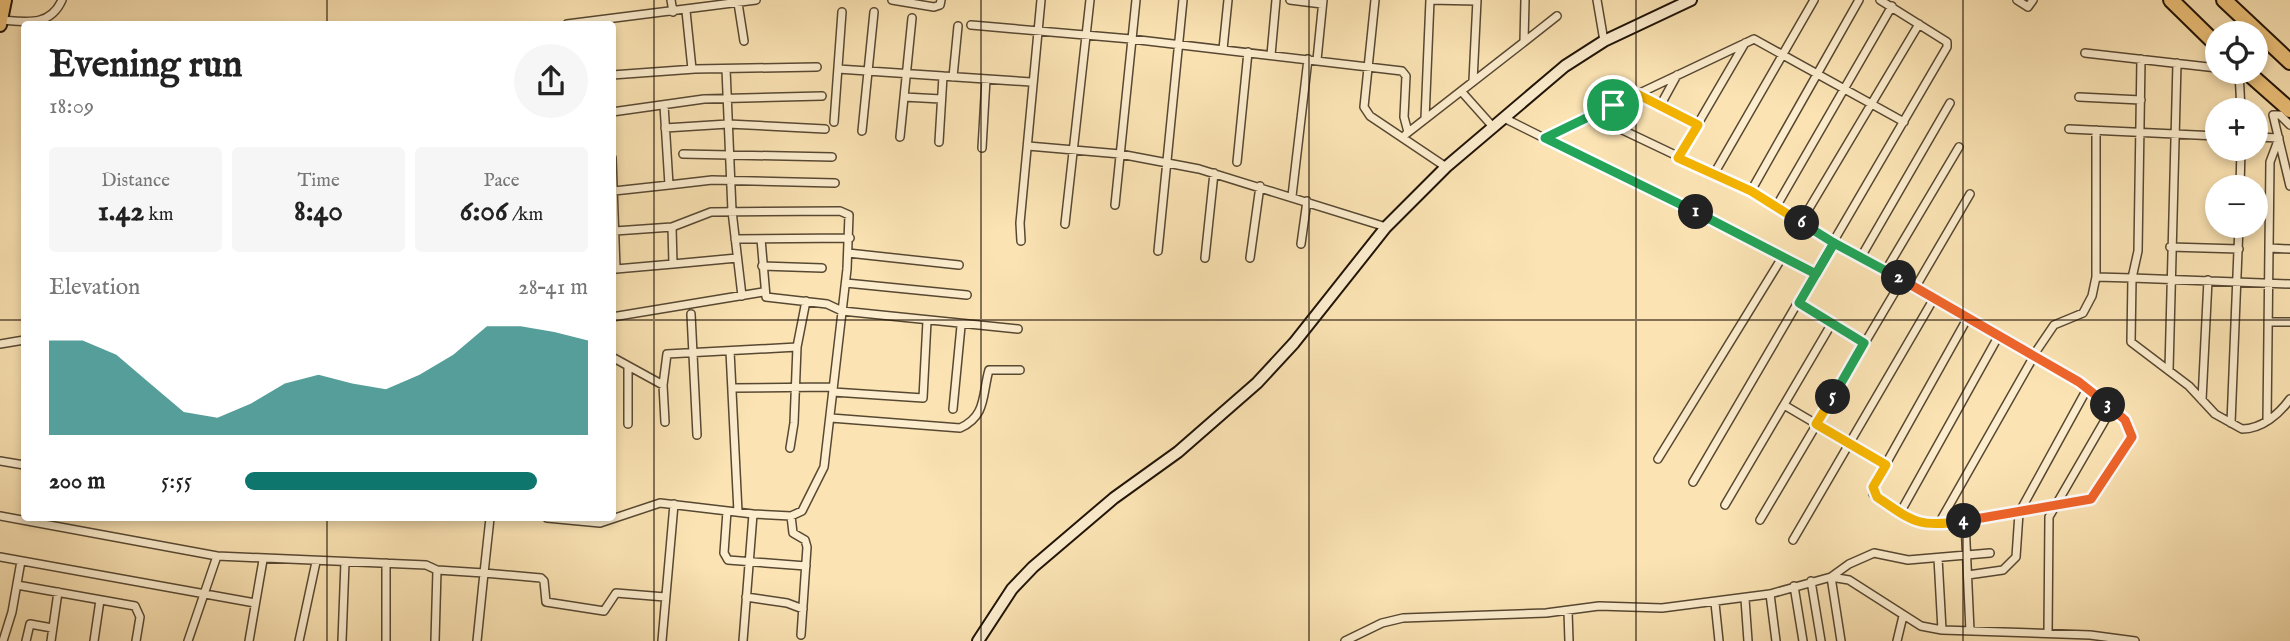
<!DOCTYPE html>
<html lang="en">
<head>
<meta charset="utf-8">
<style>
  body { margin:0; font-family:"IM FELL English",serif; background:#f6f6f6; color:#222; height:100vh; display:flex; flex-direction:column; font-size:26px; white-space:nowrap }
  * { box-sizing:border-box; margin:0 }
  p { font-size:23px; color:#767676 }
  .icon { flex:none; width:38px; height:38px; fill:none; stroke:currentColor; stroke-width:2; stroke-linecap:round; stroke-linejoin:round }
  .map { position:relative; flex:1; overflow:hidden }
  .drawer { position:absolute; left:21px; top:21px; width:595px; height:500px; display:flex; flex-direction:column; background:#fff; border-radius:7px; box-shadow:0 4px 10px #0003 }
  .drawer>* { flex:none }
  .controls { position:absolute; left:2205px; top:21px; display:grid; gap:14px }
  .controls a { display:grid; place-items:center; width:63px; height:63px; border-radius:50%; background:#fff; box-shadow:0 4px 10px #0003; font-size:35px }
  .pin { position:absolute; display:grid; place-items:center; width:60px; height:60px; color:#fff; margin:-30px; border:4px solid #fff; border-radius:50%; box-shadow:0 2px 7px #0007 }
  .km { position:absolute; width:35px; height:35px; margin:-18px; border-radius:50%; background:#222; color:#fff; font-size:19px; line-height:35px; text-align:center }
  .round { display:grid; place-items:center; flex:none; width:74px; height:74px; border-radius:37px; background:#f6f6f6 }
  .summary { display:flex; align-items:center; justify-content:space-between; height:119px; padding:0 28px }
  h1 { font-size:38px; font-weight:700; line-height:52px }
  .metrics { display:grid; grid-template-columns:repeat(3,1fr); gap:10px; height:119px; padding:7px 28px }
  .metrics div { display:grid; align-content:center; border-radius:7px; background:#f6f6f6; text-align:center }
  .metrics b { font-size:30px; font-weight:700 }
  .metrics small { font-size:19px; font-weight:400 }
  .metrics p { font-size:19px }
  .chart { height:196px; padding:14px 28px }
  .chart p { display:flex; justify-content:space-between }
  .chart svg { width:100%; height:126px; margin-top:7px; fill:#0f766e; opacity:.7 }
  ul { padding:0 28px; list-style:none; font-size:23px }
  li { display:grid; grid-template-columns:112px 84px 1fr; align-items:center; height:52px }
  li i { height:18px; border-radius:9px; background:#0f766e }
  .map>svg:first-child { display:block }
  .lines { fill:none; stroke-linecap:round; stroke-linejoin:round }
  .minor-casing { stroke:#574832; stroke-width:10 }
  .secondary-casing { stroke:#201407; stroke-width:14 }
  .primary-casing { stroke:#201407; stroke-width:16 }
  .motorway-casing { stroke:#201407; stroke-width:18 }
  .minor { stroke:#fcedce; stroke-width:7 }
  .secondary { stroke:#fcedce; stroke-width:10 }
  .primary { stroke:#eec27a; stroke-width:12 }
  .motorway { stroke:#eec27a; stroke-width:14 }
  .split-1-casing { stroke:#fff; stroke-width:14 }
  .split-2-casing { stroke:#fff; stroke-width:14 }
  .split-3-casing { stroke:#fff; stroke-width:14 }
  .split-4-casing { stroke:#fff; stroke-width:14 }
  .split-5-casing { stroke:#fff; stroke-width:14 }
  .split-6-casing { stroke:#fff; stroke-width:14 }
  .split-7-casing { stroke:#fff; stroke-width:14 }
  .split-1 { stroke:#22a559; stroke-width:9 }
  .split-2 { stroke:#22a559; stroke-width:9 }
  .split-3 { stroke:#f0652b; stroke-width:9 }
  .split-4 { stroke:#f0652b; stroke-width:9 }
  .split-5 { stroke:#f5b400; stroke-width:9 }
  .split-6 { stroke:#22a559; stroke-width:9 }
  .split-7 { stroke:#f5b400; stroke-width:9 }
  .grid { fill:none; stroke:#201407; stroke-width:2; stroke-opacity:0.55 }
</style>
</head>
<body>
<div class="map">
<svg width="2290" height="641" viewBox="0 0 2290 641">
  <rect width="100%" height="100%" fill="#fbe3b3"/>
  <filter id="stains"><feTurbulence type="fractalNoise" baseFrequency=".00286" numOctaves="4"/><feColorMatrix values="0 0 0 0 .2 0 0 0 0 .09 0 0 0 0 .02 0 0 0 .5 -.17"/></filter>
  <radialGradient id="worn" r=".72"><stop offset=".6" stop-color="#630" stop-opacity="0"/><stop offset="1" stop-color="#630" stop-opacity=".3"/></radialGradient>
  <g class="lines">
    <g class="minor-casing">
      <path id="minor" d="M 671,0 L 673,12
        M 892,0 L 934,7 L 940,5 L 941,0
        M 1290,0 L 1322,4
        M 1375,0 L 1364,107 L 1370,116 L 1446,167
        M 1430,0 L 1477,1
        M 1597,0 L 1604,41
        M 2017,0 L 2028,7 L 2033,0
        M 738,3 L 744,41
        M 686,11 L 692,69
        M 1,20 C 26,22 50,27 62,0
        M 567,24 L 756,0
        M 971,25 L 1131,39 L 1402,71 L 1406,76 L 1404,117 L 1408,132
        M 1524,42 L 1557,16
        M 1223,49 L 1228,0
        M 2085,53 L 2217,68
        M 1271,55 L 1276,0
        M 1317,60 L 1323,0
        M 726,69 L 732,211 L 742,296
        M 838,69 L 1031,82
        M 2239,72 L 2241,110
        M 612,75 L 695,69 L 817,67
        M 953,77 L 958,26
        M 1473,81 L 1477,0
        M 1461,91 L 1494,128
        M 1637,94 L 1698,125
        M 904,97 L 941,99
        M 2079,97 L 2141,100
        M 1660,106 L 1677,75
        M 612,112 L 704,99 L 822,96
        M 1591,115 L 1751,191 L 1834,243 L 2079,382 L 2125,420 L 2131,433 L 2128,446 L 2091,499 L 1929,525 L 1916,522 L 1873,494 L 1873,487 L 1967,319
        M 1504,118 L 1816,274
        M 1425,119 L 1430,0
        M 834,122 L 842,12
        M 2290,125 L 2280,115 L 2273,115 L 2290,186
        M 665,128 L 728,124 L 825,129
        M 2069,129 L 2217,136
        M 862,131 L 874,12
        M 1406,134 L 1524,42 L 1525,0
        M 900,137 L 912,18
        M 2256,137 L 2279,138 L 2270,162 L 2267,421
        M 1545,138 L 1754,39 L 1904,122
        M 939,142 L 943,76
        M 1028,146 L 1120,154 L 1199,169 L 1386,227
        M 982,148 L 986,79
        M 683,154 L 832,157
        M 612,158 L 616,269 L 613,270
        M 1678,158 L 1745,43
        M 1237,162 L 1248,52
        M 1714,174 L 1814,0
        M 669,185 L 712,180 L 835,183
        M 2240,187 L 2241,149
        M 614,191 L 669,185 L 664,105
        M 1751,191 L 1859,0
        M 1292,196 L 1308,59
        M 1115,205 L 1136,0
        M 1776,207 L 1892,6
        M 1801,222 L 1919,24
        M 1065,224 L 1090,0
        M 672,227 L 711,212 L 840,211 L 849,215 L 847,269 L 824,467 L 802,511 L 791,516 L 753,514
        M 615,231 L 672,227 L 673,264 L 616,269
        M 735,239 L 850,238
        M 761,239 L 766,297 L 827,304 L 842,311 L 1018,329
        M 1021,241 L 1020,223 L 1041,0
        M 1301,244 L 1307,201
        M 2170,247 L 2239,249
        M 2269,248 L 2290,249
        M 1158,251 L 1183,0
        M 848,253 L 959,265
        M 1861,257 L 1950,103
        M 1205,258 L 1214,173
        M 1250,258 L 1260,186
        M 673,264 L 737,258
        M 762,266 L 822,268
        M 1886,270 L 1959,147
        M 2096,277 L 2096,130
        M 846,283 L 967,295
        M 2290,284 L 2132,278 L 2131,342 L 2189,386 L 2215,414 L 2242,429 C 2262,429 2279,414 2290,399
        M 1915,288 L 1970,194
        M 1799,303 L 1864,343
        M 691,314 L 697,435
        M 612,317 L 763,292
        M 2268,322 L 2290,322
        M 0,344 L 24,340
        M 730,351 L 738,512
        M 2033,356 L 2054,325 L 2083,313 L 2092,296 L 2096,277 L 2132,278 L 2138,251 L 2141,59
        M 612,357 L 663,385
        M 2169,370 L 2177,63
        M 733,388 L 833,387
        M 833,392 L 923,398 L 927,321
        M 2202,400 L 2208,280
        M 1784,405 L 1886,465
        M 953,409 L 961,326
        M 831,418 L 960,428 C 987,416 982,394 989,370 L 1020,370
        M 665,422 L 663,385 L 667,354 L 797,347
        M 2231,423 L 2239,226
        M 628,424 L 628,366
        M 790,448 L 794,423 L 797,347 L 806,301
        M 1658,459 L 1783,256
        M 0,461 L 24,465
        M 1693,482 L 1947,47 L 1947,42 L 1880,0
        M 1725,505 L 1832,323
        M 727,511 L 724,553 L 728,560 L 806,566
        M 1900,513 L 1998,337
        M 0,516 L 217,556 L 188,641
        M 791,516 L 793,533 L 805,540 L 807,547 L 801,635
        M 547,518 L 600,523 L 660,503 L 753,514 L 743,641
        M 1760,520 L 1902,280
        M 1965,521 L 1970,631
        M 1938,525 L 2034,356
        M 1793,540 L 1933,300
        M 217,556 L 426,565 L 437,570 L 484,573 L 490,518
        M 0,557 L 255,603
        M 1938,558 L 1942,630
        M 1968,575 L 2003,570 L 2016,557 L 2019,513 L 2087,389
        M 1811,581 L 1821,641
        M 17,585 L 135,606 L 140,617 L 136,641
        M 1794,586 L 1803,641
        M 1770,594 L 1776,641
        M 746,597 L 787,603 L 803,609
        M 1745,599 L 1748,641
        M 1715,603 L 1719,641
        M 1568,611 L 1569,641
        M 2048,633 L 2049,517 L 2112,408
        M 3,641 L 12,612 L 21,561
        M 26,641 L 30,624 L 52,628
        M 51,641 L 58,592
        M 94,641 L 100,600
        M 249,641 L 263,560
        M 299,641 L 316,562
        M 342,641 L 345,562
        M 386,641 L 386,563
        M 435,641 L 437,570
        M 477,641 L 484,573 L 541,578 L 544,581 L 546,602 L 604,611 L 616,593 L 665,597
        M 662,641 L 674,504
        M 1345,641 L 1382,623 L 1403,618 L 1546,613 L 1599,606 L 1662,608 L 1770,594 L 1831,577 L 1849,580 L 1921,626 L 1942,630 L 2090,635 L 2135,641
        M 1841,641 L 1831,577 L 1849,564 L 1874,553 L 1908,560 L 1990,553
        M 1897,641 L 1903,616"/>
    </g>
    <g class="secondary-casing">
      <path id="secondary" d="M 978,641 L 1012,589 L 1033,567 L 1114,498 L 1178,452 L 1257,383 L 1294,343 L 1386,227 L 1446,167 L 1565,66 L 1604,41 L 1691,0"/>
    </g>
    <g class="primary-casing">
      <path id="primary" d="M 0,25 L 5,0"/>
    </g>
    <g class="motorway-casing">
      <path id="motorway" d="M 2171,0 L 2217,45
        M 2224,0 L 2290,62
        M 2247,72 L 2290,110"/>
    </g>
    <use href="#minor" class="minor"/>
    <use href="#secondary" class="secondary"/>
    <use href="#primary" class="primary"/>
    <use href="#motorway" class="motorway"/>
  </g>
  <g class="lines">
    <g class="split-1-casing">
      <path id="split-1" d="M 1613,105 L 1545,138 L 1696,212"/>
    </g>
    <g class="split-2-casing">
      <path id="split-2" d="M 1696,212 L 1816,274 L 1834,243 L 1899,278"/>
    </g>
    <g class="split-3-casing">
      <path id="split-3" d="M 1899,278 L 2079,382 L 2108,405"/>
    </g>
    <g class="split-4-casing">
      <path id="split-4" d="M 1964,521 L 2091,499 L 2132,437 L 2125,420 L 2108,405"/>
    </g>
    <g class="split-5-casing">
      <path id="split-5" d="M 1833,397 L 1816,424 L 1886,465 L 1873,487 L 1877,497 C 1913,522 1919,528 1964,521"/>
    </g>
    <g class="split-6-casing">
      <path id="split-6" d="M 1802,223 L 1834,243 L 1799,303 L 1864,343 L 1833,397"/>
    </g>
    <g class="split-7-casing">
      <path id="split-7" d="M 1613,105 L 1637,94 L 1698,125 L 1678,158 L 1751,191 L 1802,223"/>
    </g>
    <use href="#split-1" class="split-1"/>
    <use href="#split-2" class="split-2"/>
    <use href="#split-3" class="split-3"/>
    <use href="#split-4" class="split-4"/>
    <use href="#split-5" class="split-5"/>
    <use href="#split-6" class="split-6"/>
    <use href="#split-7" class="split-7"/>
  </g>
  <path class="grid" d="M 327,0 L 327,24M 654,0 L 654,641M 981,0 L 981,641M 1309,0 L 1309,641M 1636,0 L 1636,641M 1963,0 L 1963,641M 0,320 L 24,320M 612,320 L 2290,320M 327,518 L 327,641"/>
  <rect width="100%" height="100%" filter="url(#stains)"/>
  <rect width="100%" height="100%" fill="url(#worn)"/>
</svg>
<div class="controls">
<a><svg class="icon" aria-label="locate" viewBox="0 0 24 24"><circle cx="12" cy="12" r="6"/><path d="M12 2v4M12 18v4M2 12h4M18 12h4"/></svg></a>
<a>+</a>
<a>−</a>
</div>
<div class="pin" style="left:1613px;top:105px;background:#1e9e55"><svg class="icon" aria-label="arrive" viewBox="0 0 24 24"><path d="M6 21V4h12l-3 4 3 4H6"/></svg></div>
<b class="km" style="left:1696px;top:212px">1</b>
<b class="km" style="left:1899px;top:278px">2</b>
<b class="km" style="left:2108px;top:405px">3</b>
<b class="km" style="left:1964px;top:521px">4</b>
<b class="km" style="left:1833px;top:397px">5</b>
<b class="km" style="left:1802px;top:223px">6</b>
<section class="drawer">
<div class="summary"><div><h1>Evening run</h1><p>18:09</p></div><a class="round"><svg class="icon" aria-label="share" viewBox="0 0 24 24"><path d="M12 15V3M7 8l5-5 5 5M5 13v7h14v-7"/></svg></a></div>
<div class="metrics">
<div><p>Distance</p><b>1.42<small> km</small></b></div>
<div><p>Time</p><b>8:40</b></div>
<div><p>Pace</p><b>6:06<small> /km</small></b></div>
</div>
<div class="chart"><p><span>Elevation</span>28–41 m</p>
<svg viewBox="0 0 160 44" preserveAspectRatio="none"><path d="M0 44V11L10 11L20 16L30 26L40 36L50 38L60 33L70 26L80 23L90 26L100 28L110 23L120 16L130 6L140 6L150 8L160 11V44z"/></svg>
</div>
<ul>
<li><b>200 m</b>5:55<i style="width:85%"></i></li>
</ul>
</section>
</div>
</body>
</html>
